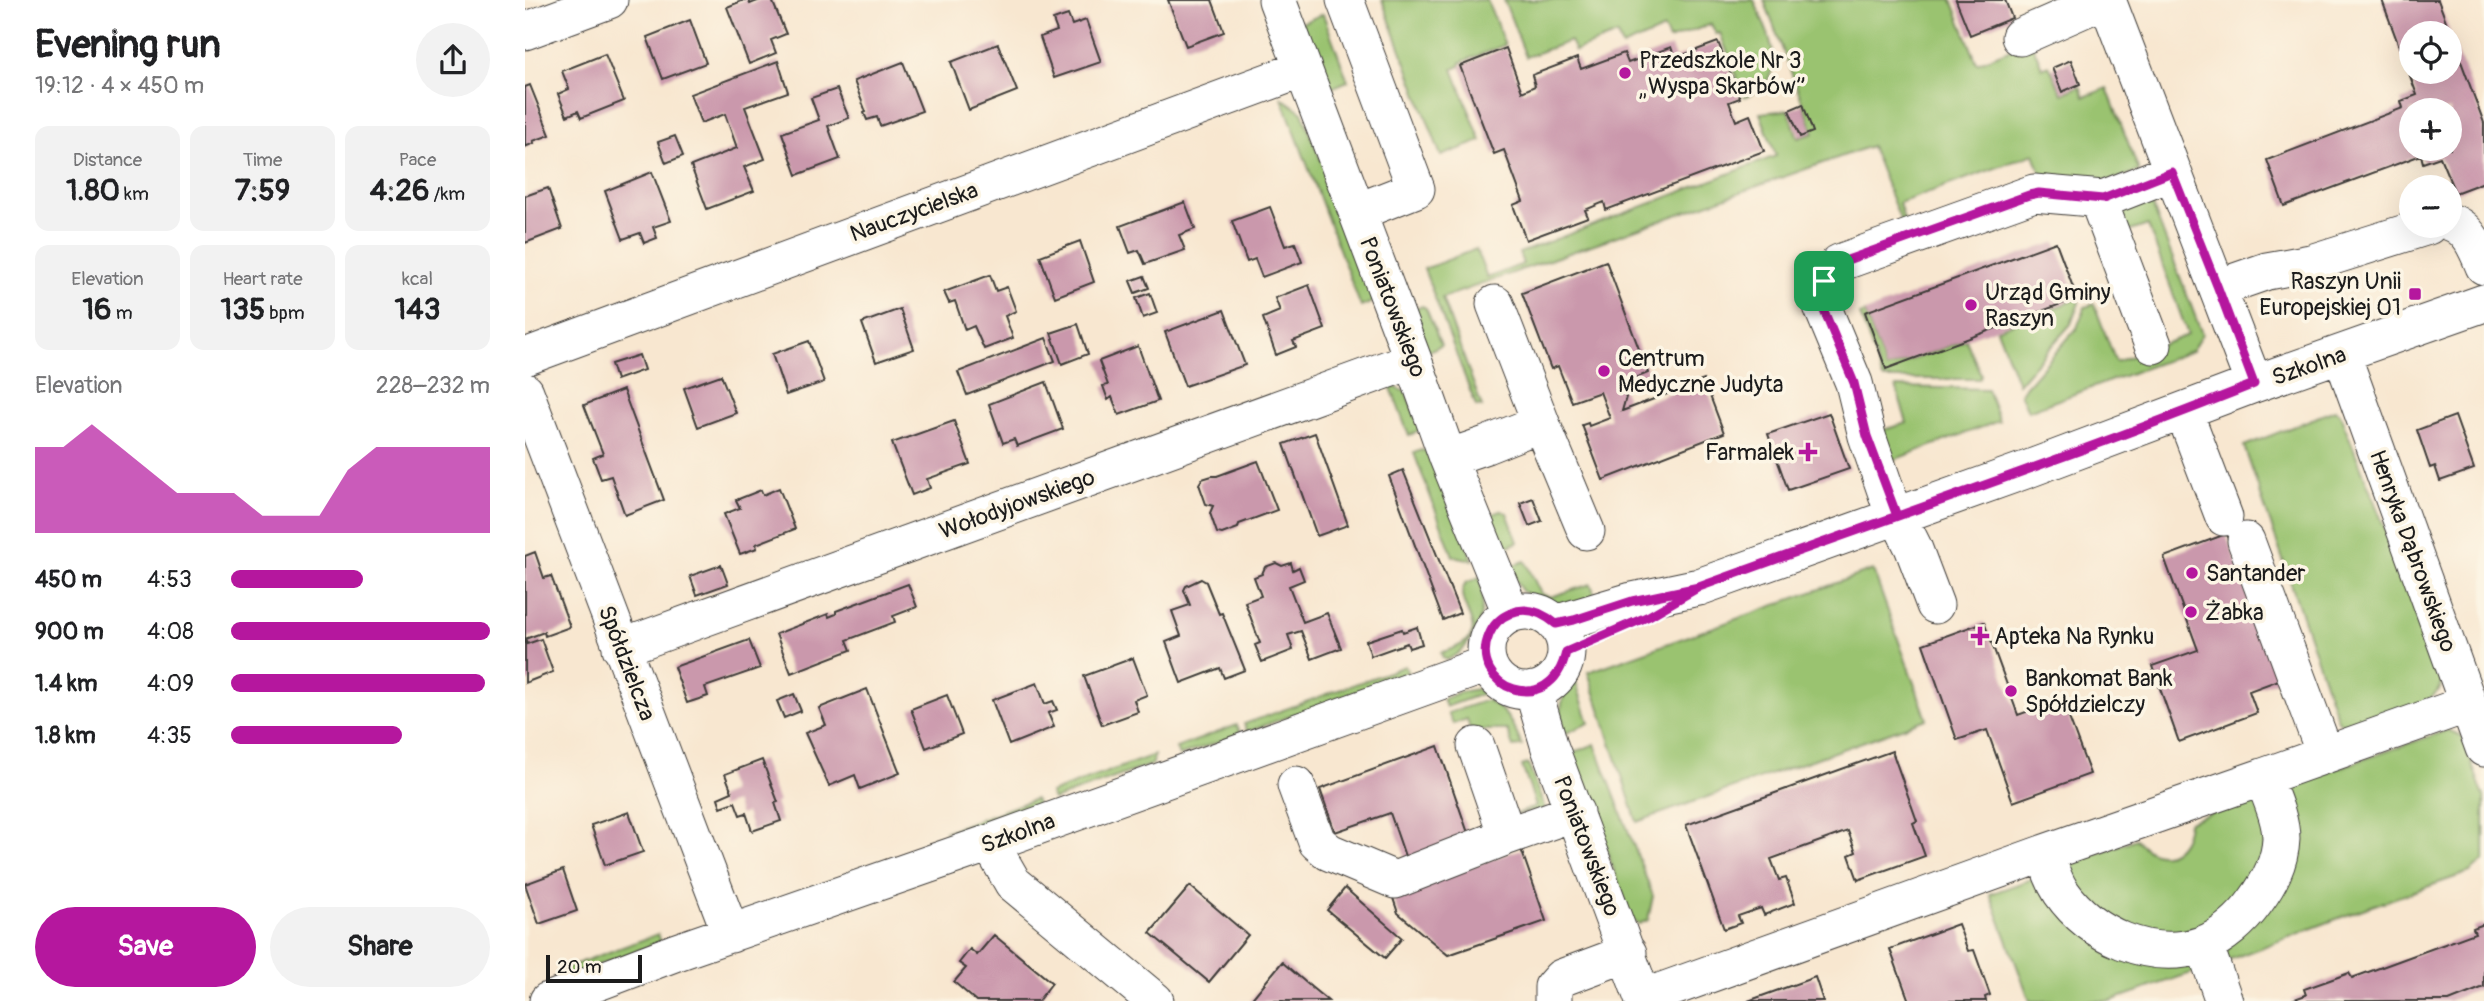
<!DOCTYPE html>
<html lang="en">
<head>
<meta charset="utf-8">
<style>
  body { margin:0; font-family:Pangolin,sans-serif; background:#f2f2f2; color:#202124; height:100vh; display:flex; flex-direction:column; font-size:26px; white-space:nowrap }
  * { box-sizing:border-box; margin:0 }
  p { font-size:23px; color:#757577 }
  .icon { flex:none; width:38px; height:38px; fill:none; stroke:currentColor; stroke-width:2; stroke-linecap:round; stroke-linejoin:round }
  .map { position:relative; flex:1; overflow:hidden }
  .panel { display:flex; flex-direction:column; background:#fff; width:525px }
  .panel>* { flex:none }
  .tools { position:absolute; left:1874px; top:21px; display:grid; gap:14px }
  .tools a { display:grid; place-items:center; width:63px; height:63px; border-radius:50%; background:#fff; box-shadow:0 7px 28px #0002; font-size:35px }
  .scale { position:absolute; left:21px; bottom:18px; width:96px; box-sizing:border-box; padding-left:7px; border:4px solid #1c1c1c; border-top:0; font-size:19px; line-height:24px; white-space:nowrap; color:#1c1c1c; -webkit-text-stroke:5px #fcf5e5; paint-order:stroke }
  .pin { position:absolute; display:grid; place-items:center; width:60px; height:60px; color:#fff; margin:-30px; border-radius:14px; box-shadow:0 4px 10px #0006 }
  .round { display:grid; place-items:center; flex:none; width:74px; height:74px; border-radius:37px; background:#f2f2f2 }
  .summary { display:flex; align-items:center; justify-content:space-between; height:119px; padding:0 35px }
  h1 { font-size:38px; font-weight:800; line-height:52px }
  .metrics { display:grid; grid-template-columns:repeat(3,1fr); gap:10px; height:119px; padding:7px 35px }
  .metrics div { display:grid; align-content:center; border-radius:14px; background:#f2f2f2; text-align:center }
  .metrics b { font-size:30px; font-weight:800 }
  .metrics small { font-size:19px; font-weight:400 }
  .metrics p { font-size:19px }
  .chart { height:196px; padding:14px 35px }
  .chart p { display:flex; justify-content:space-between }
  .chart svg { width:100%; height:126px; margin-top:7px; fill:#b5179e; opacity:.7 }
  .button { display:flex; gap:14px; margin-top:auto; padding:14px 35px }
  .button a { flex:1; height:80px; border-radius:42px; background:#b5179e; color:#fff; font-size:28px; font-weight:800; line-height:80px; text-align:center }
  .button a+a { background:#f2f2f2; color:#202124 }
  ul { padding:0 35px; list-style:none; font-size:23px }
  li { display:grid; grid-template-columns:112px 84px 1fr; align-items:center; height:52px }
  li i { height:18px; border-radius:9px; background:#b5179e }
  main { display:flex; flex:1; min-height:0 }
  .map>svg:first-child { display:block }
  .green { fill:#9ac36f; stroke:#5b7046; stroke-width:2 }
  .building { fill:#ca98ac; fill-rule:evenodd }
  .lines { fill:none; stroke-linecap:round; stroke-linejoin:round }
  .minor-casing { stroke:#3d3a37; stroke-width:39 }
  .minor { stroke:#fff; stroke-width:37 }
  .route-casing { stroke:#fff; stroke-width:14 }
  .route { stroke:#b5179e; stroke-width:9 }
  .poi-dot { fill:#b5179e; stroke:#fcf5e5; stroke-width:2.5 }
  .labels { text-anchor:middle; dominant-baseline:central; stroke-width:7; stroke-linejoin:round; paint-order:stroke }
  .poi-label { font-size:23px; fill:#1c1c1c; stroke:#fcf5e5; text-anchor:start }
  .street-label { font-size:23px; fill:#1c1c1c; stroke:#fcf5e5 }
</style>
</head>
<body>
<main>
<section class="panel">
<div class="summary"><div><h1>Evening run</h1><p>19:12 · 4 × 450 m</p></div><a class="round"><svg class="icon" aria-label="share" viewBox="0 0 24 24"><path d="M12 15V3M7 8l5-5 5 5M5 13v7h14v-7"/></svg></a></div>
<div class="metrics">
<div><p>Distance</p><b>1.80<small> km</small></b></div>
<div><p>Time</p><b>7:59</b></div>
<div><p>Pace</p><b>4:26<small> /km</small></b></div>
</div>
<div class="metrics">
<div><p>Elevation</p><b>16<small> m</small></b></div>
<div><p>Heart rate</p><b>135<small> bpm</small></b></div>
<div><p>kcal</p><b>143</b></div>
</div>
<div class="chart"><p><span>Elevation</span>228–232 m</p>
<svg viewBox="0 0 160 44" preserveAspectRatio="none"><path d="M0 44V14L10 14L20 6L30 14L40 22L50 30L60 30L70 30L80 38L90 38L100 38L110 22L120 14L130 14L140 14L150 14L160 14V44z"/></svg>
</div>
<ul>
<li><b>450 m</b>4:53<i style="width:51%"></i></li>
<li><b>900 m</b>4:08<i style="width:100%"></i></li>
<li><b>1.4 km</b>4:09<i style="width:98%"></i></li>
<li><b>1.8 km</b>4:35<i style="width:66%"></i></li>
</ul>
<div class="button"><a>Save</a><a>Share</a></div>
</section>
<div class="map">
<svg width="1959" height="1001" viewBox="0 0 1959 1001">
  <rect width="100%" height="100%" fill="#fcf5e5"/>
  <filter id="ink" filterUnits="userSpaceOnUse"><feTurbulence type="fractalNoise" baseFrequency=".0143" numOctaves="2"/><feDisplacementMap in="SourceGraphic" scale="14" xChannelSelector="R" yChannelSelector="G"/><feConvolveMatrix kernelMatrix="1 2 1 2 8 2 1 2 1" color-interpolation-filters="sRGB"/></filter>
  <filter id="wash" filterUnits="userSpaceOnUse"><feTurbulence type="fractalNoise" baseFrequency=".00686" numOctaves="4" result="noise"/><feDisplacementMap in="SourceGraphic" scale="28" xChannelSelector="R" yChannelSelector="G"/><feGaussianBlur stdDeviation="1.57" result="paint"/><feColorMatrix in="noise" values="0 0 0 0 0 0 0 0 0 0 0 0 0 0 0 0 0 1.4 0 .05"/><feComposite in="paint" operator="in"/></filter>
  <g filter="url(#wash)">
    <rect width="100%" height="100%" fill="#f8e7d0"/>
    <path class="green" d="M 857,0 L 962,0 L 980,45 L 936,62 L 935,66 L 928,69 L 956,141 L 916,156 Z
      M 979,0 L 1229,0 C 1243,35 1269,77 1219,97 L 1195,33 L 1191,34 L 1186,24 L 1144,40 L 1139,29 L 1097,47 L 1092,35 L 1050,51 L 1045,41 L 1001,57 Z
      M 1239,0 L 1427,0 L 1452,63 L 1498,44 L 1508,46 L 1517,68 L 1524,65 L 1537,94 L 1555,86 L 1559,97 L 1582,88 L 1614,171 L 1585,181 L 1518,179 L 1509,154 L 1374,203 L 1381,226 L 1378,227 L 1346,146 L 917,298 L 957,407 L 951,406 L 899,269 L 951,249 L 962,278 L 998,264 L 994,253 L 1251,156 L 1235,113 L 1263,110 L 1273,138 L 1289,133 Z
      M 798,14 L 823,81 L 802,90 L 776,23 Z
      M 757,98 L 777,112 L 850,301 L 836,307 Z
      M 1623,194 L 1677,334 L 1667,351 L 1503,411 L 1495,393 L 1552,328 L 1560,307 L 1569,304 L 1591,362 L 1663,335 L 1623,225 L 1600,233 C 1595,204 1599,208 1623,194 Z
      M 1553,299 L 1554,303 L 1546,324 L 1493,384 L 1472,329 Z
      M 897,306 L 901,308 L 916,345 L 902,352 L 886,310 Z
      M 1340,313 L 1361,369 L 1441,340 L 1456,375 L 1454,379 L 1358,379 L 1335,315 Z
      M 865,385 L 881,392 L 895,429 L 884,436 Z
      M 1371,387 L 1462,389 L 1474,421 L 1363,462 L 1358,430 L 1382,423 Z
      M 1810,410 L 1815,414 L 1918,676 L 1915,689 L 1905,699 L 1833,728 L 1821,727 L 1813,721 L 1719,446 Z
      M 896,450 L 901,451 L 948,560 L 928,556 L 889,453 Z
      M 977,510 L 982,513 L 993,542 L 977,549 L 963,516 Z
      M 1000,561 L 1016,594 L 1025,597 L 1066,584 L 1073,604 L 1043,610 L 1002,594 L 997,591 L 983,567 Z
      M 1348,570 L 1402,719 L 1112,822 L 1063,672 Z
      M 955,577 C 962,609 954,644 922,660 L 918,658 L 916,653 C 923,650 931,648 937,644 C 965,628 927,604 940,584 C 943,581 951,579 955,577 Z
      M 880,666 L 883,672 L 722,732 L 719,724 Z
      M 1049,676 L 1064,723 L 1039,734 C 1033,711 1036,695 1049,676 Z
      M 952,689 L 962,692 L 921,707 L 918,699 L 935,692 Z
      M 962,700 C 982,710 989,726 997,746 L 988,747 L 982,730 L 945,730 L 942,719 L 928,724 L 923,713 Z
      M 712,725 L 716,734 L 654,756 L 651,748 Z
      M 1923,730 L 1937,736 L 1959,797 L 1959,860 L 1945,872 L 1838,909 L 1698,962 L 1708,936 L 1733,914 L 1756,788 Z
      M 1070,744 L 1128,896 L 1123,920 L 1114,924 L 1107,921 L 1047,753 Z
      M 629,755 L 628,764 L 528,800 L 525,793 Z
      M 1003,764 L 1020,809 L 990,815 L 1011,806 L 997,766 Z
      M 1736,794 L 1744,827 L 1737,859 L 1722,886 L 1701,911 L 1673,930 L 1642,935 L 1607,929 L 1560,903 L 1540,865 L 1611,839 C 1633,866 1660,855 1663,822 Z
      M 510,799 L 513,806 C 483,817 451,833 419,832 Z
      M 1518,875 L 1524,892 L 1667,954 L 1675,970 L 1585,1001 L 1505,1001 L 1465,894 Z
      M 133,934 L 136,942 L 37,978 L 35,970 Z"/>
    <g id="blocks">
      <path class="building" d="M 219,0 L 223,0 L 225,4 L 235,0 L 247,0 L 261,34 L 246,40 L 251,53 L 224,64 L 202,7 Z
        M 643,0 L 687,0 L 699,32 L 661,46 Z
        M 1431,0 L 1480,0 L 1487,18 L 1445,35 Z
        M 1857,0 L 1913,0 L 1959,123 L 1959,182 L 1930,193 L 1915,157 L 1898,163 L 1896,155 L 1759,206 L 1742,160 L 1878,108 L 1876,101 L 1892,95 ZM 1886,33 L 1925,33 L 1925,72 L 1886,72 ZM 1886,110 L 1925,110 L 1925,149 L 1886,149 Z
        M 543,15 L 547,25 L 561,20 L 576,62 L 529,78 L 515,37 L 532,31 L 528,20 Z
        M 165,20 L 181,63 L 138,79 L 122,37 Z
        M 1193,42 L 1215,98 L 1204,102 L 1211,121 L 1225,115 L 1239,151 L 1081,210 L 1079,202 L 1060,210 L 1063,217 L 1001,240 L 988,205 L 998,201 L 979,150 L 969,154 L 935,66 L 981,48 L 997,92 L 1010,86 L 1007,75 L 1052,58 L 1056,69 L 1099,53 L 1103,63 L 1146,47 L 1150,58 Z
        M 473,44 L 492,91 L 444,110 L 426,62 Z
        M 80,54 L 99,101 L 56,118 L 53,111 L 42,116 L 33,94 L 44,89 L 37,71 Z
        M 1546,60 L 1555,84 L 1537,92 L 1527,68 Z
        M 253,61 L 263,92 L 220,107 L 240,159 L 219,167 L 229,191 L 182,209 L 166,166 L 212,148 L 200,114 L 176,123 L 165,94 Z
        M 378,62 L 397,111 L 355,126 L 352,117 L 342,120 L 339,113 L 341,112 L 329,81 Z
        M 5,85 L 25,135 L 8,141 L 9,143 L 0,147 L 0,87 Z
        M 312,89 L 324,118 L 303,126 L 315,159 L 272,175 L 257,133 L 294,120 L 286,98 Z
        M 1278,104 L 1288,132 L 1275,137 L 1264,110 Z
        M 150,136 L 158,156 L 141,163 L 133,142 Z
        M 127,172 L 146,221 L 128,227 L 132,238 L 119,243 L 115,233 L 98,239 L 80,191 Z
        M 23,188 L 37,229 L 0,243 L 0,196 Z
        M 660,202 L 670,229 L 654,235 L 660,250 L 620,264 L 614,250 L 605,253 L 595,226 Z
        M 745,207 L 760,246 L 770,243 L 777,262 L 737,277 L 730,259 L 722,262 L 707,221 Z
        M 555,241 L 569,282 L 530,297 L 515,256 Z
        M 1531,242 L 1552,298 L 1361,369 L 1340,312 Z
        M 1081,261 L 1123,373 L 1096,384 L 1101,397 L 1097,411 L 1179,380 L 1199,433 L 1078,480 L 1057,425 L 1063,423 L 1064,426 L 1085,418 L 1075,392 L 1047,402 L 1033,366 L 1026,369 L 997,293 Z
        M 465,275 L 471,291 L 482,287 L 491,311 L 480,316 L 488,338 L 459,349 L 449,326 L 440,330 L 430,301 L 424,303 L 419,292 Z
        M 619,276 L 624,288 L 610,293 L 605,281 Z
        M 784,285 L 800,329 L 768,341 L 771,347 L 751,355 L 738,318 L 755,311 L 750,298 Z
        M 625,293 L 632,313 L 618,318 L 611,298 Z
        M 375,309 L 389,349 L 351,362 L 337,323 Z
        M 699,310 L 720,365 L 660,386 L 640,332 Z
        M 553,324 L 563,354 L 537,364 L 526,333 Z
        M 521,338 L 530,361 L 442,395 L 433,372 Z
        M 284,341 L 299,382 L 261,395 L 247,354 Z
        M 613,346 L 633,401 L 594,415 L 587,397 L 583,400 L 578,386 L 583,385 L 574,361 Z
        M 114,355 L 119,370 L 91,380 L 86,364 Z
        M 196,375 L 211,413 L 173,427 L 159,388 Z
        M 521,382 L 538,429 L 492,446 L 489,439 L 478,443 L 464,404 Z
        M 98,390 L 139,500 L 100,515 L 86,476 L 76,479 L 68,458 L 78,454 L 59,405 Z
        M 1304,413 L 1324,469 L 1263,490 L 1243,434 Z
        M 1930,416 L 1949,469 L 1915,481 L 1910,466 L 1905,468 L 1892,430 Z
        M 429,421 L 445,464 L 402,479 L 405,488 L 387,495 L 367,443 Z
        M 790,433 L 823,525 L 792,536 L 759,444 Z
        M 733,461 L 752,510 L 714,524 L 713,528 L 697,534 L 692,533 L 685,513 L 688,506 L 681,504 L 674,484 L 677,479 L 687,476 L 692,476 Z
        M 878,470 L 935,613 L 918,620 L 864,476 Z
        M 254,488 L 270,529 L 231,544 L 232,548 L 215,554 L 199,514 L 215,508 L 211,500 L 236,490 L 238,495 Z
        M 1008,498 L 1017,521 L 1004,526 L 995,503 Z
        M 1701,534 L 1754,680 L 1724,691 L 1732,713 L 1654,742 L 1627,666 L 1673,650 L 1639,557 Z
        M 10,552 L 19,578 L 26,576 L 45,627 L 20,636 L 19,632 L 0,639 L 0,556 Z
        M 751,563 L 757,566 L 766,563 L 768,570 L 774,567 L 779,580 L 764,586 L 778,622 L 802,613 L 816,648 L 787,659 L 776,631 L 763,635 L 768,650 L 737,662 L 730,645 L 735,643 L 720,602 L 736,596 L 729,577 L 737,574 L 740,567 Z
        M 196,565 L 203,584 L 172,595 L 165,576 Z
        M 676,579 L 681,582 L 694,614 L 697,613 L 720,670 L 699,678 L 695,668 L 656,683 L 641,642 L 656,636 L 647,611 L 665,605 L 659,590 L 661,586 Z
        M 383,584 L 392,607 L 368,616 L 370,622 L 322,640 L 326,650 L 266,673 L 251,634 L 303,614 L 304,617 L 311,614 L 311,611 Z
        M 1459,622 L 1493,715 L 1537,699 L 1565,774 L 1488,802 L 1462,730 L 1432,740 L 1398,644 Z
        M 892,627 L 897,644 L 884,648 L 882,643 L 846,656 L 841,641 L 877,629 L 878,632 Z
        M 0,639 L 2,644 L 16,639 L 28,672 L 0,683 Z
        M 224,640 L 235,668 L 180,687 L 183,696 L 162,703 L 149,667 Z
        M 608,658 L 622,695 L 609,700 L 613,712 L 577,725 L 559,676 Z
        M 512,683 L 520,704 L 528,701 L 532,710 L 523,713 L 529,727 L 484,745 L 467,700 Z
        M 342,689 L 375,773 L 335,789 L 330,775 L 304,786 L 280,733 L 301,725 L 294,708 Z
        M 269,694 L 276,711 L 259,718 L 252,701 Z
        M 422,695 L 437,734 L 401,748 L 386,709 Z
        M 913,746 L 944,836 L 881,859 L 865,813 L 810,832 L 795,789 Z
        M 1367,751 L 1392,821 L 1388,823 L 1400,856 L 1333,880 L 1324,855 L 1331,852 L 1323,831 L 1246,859 L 1254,880 L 1261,878 L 1270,903 L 1239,915 L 1236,908 L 1213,916 L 1216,923 L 1199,929 L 1161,825 Z
        M 237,760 L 253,802 L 250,803 L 256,821 L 227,831 L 221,813 L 215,815 L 210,802 L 196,807 L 193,798 L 207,792 L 200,774 Z
        M 104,812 L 118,852 L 80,865 L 66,825 Z
        M 996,849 L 1021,921 L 923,955 L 873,913 L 867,895 Z
        M 38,870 L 52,911 L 14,924 L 0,884 Z
        M 665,886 L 723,935 L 684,982 L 625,933 Z
        M 820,888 L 877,938 L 860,958 L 802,910 Z
        M 1433,924 L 1443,951 L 1449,950 L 1465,995 L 1460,997 L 1461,1001 L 1384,1001 L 1365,949 Z
        M 1959,924 L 1959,987 L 1924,1001 L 1764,1001 L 1781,995 L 1779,989 L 1802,981 L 1824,973 L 1827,978 L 1950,933 L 1948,928 Z
        M 469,935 L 527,983 L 513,1001 L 451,1001 L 429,982 L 441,968 L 434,963 L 445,949 L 452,955 Z
        M 757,962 L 786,987 L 803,1001 L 725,1001 Z
        M 1290,977 L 1298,1001 L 1223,1001 Z"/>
    </g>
  </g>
  <g filter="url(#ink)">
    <use href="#blocks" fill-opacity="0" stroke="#3d3a37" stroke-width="2"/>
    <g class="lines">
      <g class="minor-casing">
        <path id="minor" d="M 752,0 L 888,360 L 923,458 L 986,613
          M 820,0 L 891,189 L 832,212
          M 1582,0 L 1729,384
          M 0,31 L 84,0
          M 1495,37 L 1579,0
          M 1573,200 L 1628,345
          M 1925,222 C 1944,228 1952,249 1959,266
          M 1693,288 L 1742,271 L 1786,263 L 1903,226
          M 1817,355 L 1959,748
          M 0,357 L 778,69
          M 0,392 L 206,934
          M 1659,412 L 1699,517
          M 1016,423 L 1061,531
          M 923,458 L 961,445 L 1016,423 L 970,304
          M 1721,541 L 1800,754
          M 1410,605 L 1388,547 L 1363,497 L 1342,436 L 1329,383 L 1297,306 L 1296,291 L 1299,281 L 1314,263 L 1509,193 L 1578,199 L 1647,172
          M961 651a40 40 0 1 1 80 0a40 40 0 1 1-80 0Z
          M 1030,624 L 1107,601 L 1174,587 L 1506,468 L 1729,384 L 1959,303
          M 96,648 L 888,360
          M 1008,690 L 1025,748 L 1119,1001
          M 951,746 L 982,836 L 1050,812
          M 1738,777 C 1745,796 1756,819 1756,839 C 1755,863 1744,883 1730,902 C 1718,919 1697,938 1677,945 C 1625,962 1566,935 1536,892 C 1528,880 1524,866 1520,853 Z
          M 1738,777 L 1943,704
          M 771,785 L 792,842 L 804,852 L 870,880 L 982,836
          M 465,843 L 488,883 L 630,1001
          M 1679,944 L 1699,1001
          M 1118,998 L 1520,853
          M 23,1001 L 149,953 L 465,843 L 962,664
          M 1028,1001 L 1028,987 L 1036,978 L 1103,953"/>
      </g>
      <use href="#minor" class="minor"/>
    </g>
  </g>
  <g class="lines" filter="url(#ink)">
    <g class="route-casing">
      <path id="route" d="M 1299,281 L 1296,292 L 1297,306 L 1329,383 L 1342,436 L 1372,516 L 1174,587 L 1107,601 L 1049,620 L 1031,624 C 1018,613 1002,606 986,613 C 976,617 968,625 964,635 C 942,687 1026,721 1041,652 L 1124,616 L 1174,587 C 1359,520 1546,457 1729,384 L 1693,288 L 1647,172 L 1578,199 L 1514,193 L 1504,195 L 1314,263 L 1299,281"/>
    </g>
    <use href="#route" class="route"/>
  </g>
  <g class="poi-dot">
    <circle cx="1100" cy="73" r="7"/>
    <rect x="1883" y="287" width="14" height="14" rx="3.5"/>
    <circle cx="1446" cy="305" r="7"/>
    <circle cx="1079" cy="371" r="7"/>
    <path d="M1279.5 441.5h7v7h7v7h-7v7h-7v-7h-7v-7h7z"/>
    <circle cx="1667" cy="573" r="7"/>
    <circle cx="1666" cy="612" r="7"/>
    <path d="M1451.5 625.5h7v7h7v7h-7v7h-7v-7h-7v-7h7z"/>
    <circle cx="1486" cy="691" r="7"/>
  </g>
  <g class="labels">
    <g class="poi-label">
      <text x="1114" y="60">Przedszkole Nr 3<tspan x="1114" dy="26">„Wyspa Skarbów”</tspan></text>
      <text x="1876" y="281" text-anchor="end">Raszyn Unii<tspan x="1876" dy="26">Europejskiej 01</tspan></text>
      <text x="1460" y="292">Urząd Gminy<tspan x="1460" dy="26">Raszyn</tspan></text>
      <text x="1093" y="358">Centrum<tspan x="1093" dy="26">Medyczne Judyta</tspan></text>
      <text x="1269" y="452" text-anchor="end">Farmalek</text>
      <text x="1681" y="573">Santander</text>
      <text x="1680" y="612">Żabka</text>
      <text x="1469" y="636">Apteka Na Rynku</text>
      <text x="1500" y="678">Bankomat Bank<tspan x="1500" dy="26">Spółdzielczy</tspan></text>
    </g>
    <g class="street-label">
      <text transform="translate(389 212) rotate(-20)">Nauczycielska</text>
      <text transform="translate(868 307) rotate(69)">Poniatowskiego</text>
      <text transform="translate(1784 366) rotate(-19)">Szkolna</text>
      <text transform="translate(492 504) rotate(-20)">Wołodyjowskiego</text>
      <text transform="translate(1888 551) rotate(70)">Henryka Dąbrowskiego</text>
      <text transform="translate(102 663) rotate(69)">Spółdzielcza</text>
      <text transform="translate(493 833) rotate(-20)">Szkolna</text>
      <text transform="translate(1062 846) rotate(69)">Poniatowskiego</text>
    </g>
  </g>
</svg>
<div class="tools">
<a><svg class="icon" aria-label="locate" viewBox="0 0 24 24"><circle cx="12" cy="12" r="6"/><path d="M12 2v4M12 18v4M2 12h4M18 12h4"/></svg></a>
<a>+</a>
<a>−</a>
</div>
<div class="scale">20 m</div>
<div class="pin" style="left:1299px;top:281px;background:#1e9e55"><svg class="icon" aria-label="arrive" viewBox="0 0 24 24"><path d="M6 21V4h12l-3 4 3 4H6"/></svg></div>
</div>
</main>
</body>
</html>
